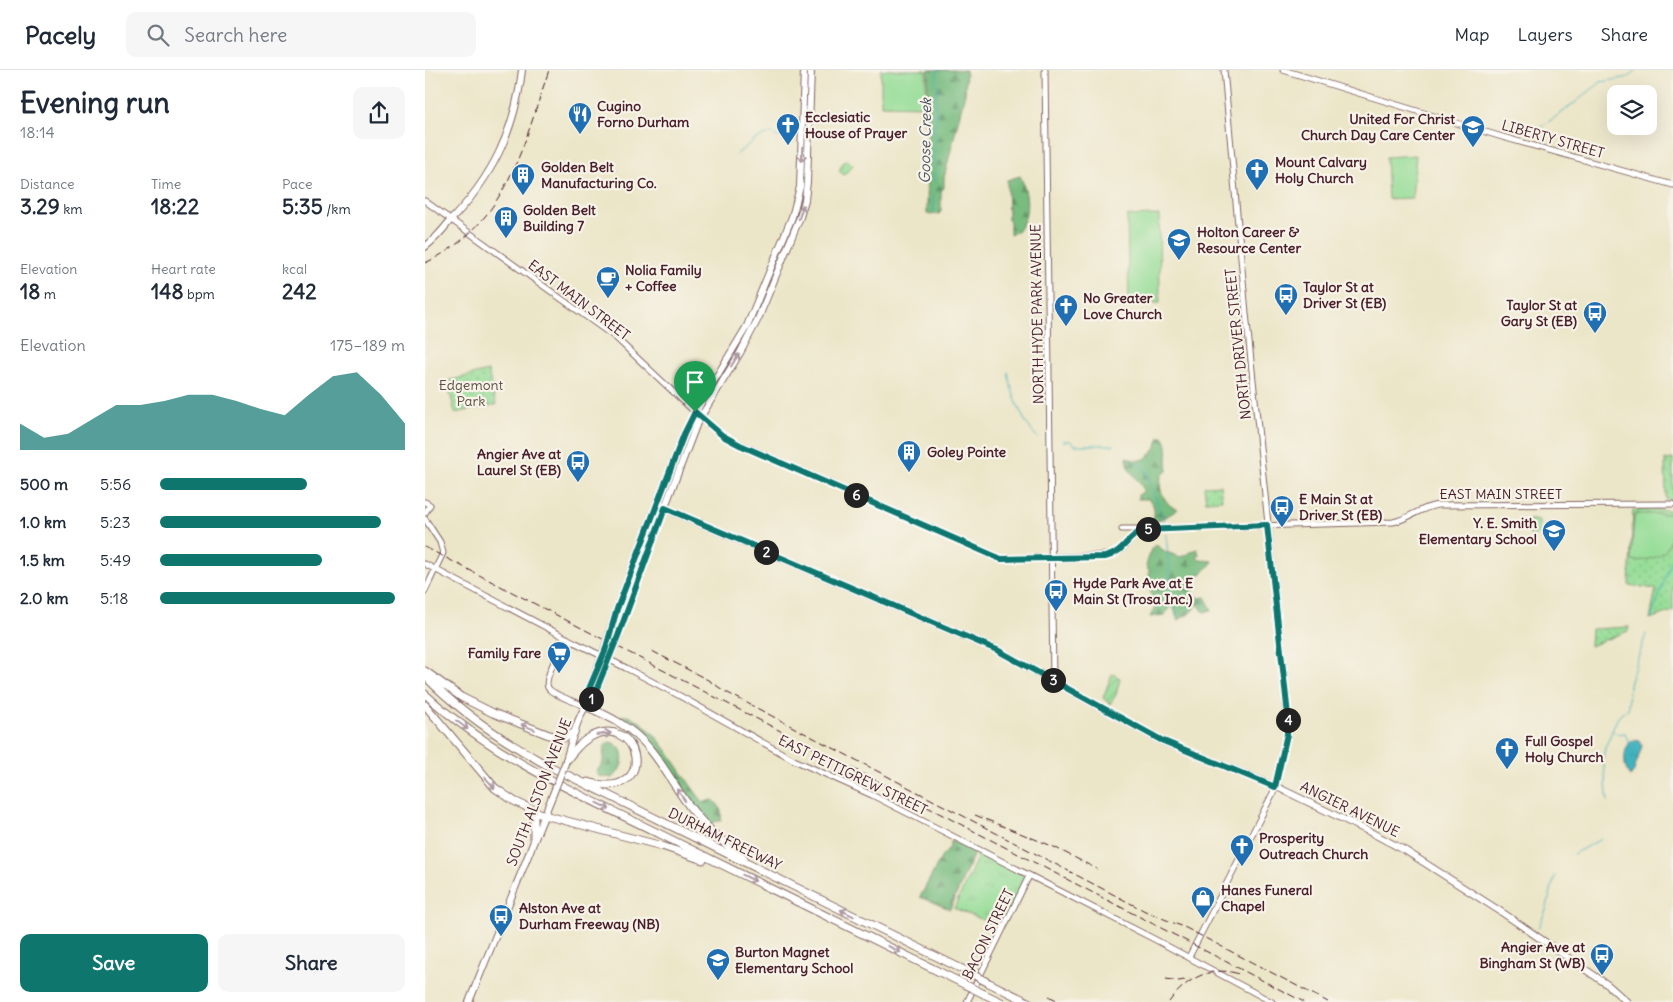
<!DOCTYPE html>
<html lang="en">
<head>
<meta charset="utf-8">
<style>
  body { margin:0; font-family:Delius,sans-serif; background:#f6f6f7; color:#1f2937; height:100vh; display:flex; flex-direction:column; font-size:19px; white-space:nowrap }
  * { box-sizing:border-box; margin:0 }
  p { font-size:16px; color:#747a83 }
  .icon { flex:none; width:28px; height:28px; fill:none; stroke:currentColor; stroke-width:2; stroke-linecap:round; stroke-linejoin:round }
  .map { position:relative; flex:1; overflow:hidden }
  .drawer { display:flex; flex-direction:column; background:#fff; width:425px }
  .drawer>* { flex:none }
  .controls { position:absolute; left:1182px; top:15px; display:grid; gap:10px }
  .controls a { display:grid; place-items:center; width:50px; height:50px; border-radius:10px; background:#fff; box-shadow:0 5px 20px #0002; font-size:25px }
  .pin { position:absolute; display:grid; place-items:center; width:42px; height:42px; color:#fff; margin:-51px -21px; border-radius:50% 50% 50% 0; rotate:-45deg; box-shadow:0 0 5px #0007 }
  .pin .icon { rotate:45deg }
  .km { position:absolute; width:25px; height:25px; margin:-12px; border-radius:50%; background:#222; color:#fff; font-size:14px; line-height:25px; text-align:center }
  .round { display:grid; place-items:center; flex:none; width:52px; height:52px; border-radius:10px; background:#f6f6f7 }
  .head { display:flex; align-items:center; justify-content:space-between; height:85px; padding:0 20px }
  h1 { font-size:28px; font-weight:800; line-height:38px }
  .stats { display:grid; grid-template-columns:repeat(3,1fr); gap:8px; height:85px; padding:5px 20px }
  .stats div { display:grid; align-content:center }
  .stats b { font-size:21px; font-weight:800 }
  .stats small { font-size:14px; font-weight:400 }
  .stats p { font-size:14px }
  .chart { height:140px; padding:10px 20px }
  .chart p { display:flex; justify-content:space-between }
  .chart svg { width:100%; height:90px; margin-top:5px; fill:#0f766e; opacity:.7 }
  .button { display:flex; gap:10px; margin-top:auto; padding:10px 20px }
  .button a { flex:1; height:58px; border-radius:10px; background:#0f766e; color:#fff; font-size:20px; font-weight:800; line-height:58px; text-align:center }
  .button a+a { background:#f6f6f7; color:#1f2937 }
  ul { padding:0 20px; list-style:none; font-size:16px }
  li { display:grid; grid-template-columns:80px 60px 1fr; align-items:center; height:38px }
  li i { height:12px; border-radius:6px; background:#0f766e }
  header { display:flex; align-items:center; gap:30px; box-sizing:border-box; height:70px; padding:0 25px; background:#fff; border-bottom:1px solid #e0e1e3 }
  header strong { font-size:24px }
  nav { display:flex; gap:28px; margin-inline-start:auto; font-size:18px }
  .search { width:350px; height:45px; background:#f6f6f7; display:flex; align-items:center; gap:12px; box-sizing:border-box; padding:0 18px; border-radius:10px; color:#747a83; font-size:19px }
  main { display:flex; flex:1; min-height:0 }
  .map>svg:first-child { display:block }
  .grass { fill:url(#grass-tufts); stroke:#707e61 }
  .forest { fill:url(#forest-firs); stroke:#616e56 }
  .park { fill:url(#park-dots); stroke:#707e61 }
  .garden { fill:url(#garden-furrows); stroke:#707e61 }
  .pitch { fill:#96dd97; stroke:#707e61 }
  .water { fill:url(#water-ripples); stroke:#466874 }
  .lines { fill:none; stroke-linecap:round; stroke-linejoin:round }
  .stream { stroke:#43b2bd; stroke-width:1 }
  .minor-casing { stroke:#836562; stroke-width:7 }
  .major-casing { stroke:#836562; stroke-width:8 }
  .highway-casing { stroke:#836562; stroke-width:9 }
  .minor { stroke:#fff; stroke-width:5 }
  .major { stroke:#fff; stroke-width:6 }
  .highway { stroke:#fff; stroke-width:7 }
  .rail { stroke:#4a1f2b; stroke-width:1; stroke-dasharray:8 4; stroke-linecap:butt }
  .minor-bridge-casing { stroke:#836562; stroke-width:7; stroke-linecap:butt }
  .major-bridge-casing { stroke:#836562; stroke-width:8; stroke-linecap:butt }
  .highway-bridge-casing { stroke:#836562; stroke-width:9; stroke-linecap:butt }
  .minor-bridge { stroke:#fff; stroke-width:5 }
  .major-bridge { stroke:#fff; stroke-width:6 }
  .highway-bridge { stroke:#fff; stroke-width:7 }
  .oneway { stroke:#ae9aa0 }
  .route-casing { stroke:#fff; stroke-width:10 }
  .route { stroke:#0f766e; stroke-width:6 }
  .labels { text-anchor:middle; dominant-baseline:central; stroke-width:4.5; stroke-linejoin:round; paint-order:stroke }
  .poi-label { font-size:14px; font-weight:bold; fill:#4a1f2b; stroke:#f7f3e8; text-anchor:start }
  .street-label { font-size:14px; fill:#4a1f2b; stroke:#f7f3e8 }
  .park-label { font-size:14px; fill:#5d4e46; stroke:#f7f3e8 }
  .water-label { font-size:15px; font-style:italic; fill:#48525e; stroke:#f7f3e8 }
</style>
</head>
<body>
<header>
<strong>Pacely</strong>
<div class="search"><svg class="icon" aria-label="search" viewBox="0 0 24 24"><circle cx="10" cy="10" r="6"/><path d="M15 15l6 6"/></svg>Search here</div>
<nav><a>Map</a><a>Layers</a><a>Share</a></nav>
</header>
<main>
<section class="drawer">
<div class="head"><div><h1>Evening run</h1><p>18:14</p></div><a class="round"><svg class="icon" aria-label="share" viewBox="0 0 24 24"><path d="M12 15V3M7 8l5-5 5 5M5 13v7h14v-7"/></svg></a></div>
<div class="stats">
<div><p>Distance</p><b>3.29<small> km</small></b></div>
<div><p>Time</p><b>18:22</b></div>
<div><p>Pace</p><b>5:35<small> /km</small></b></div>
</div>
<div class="stats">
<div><p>Elevation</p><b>18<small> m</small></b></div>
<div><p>Heart rate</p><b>148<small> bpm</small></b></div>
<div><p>kcal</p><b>242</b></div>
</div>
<div class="chart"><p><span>Elevation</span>175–189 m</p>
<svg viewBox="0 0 160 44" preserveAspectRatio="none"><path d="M0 44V31L10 38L20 36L30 29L40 22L50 22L60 20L70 17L80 17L90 20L100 24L110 27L120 17L130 8L140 6L150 17L160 31V44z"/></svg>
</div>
<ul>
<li><b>500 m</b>5:56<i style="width:60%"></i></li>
<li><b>1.0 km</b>5:23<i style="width:90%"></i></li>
<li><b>1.5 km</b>5:49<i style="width:66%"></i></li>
<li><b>2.0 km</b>5:18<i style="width:96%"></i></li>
</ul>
<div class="button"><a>Save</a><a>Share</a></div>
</section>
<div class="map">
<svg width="1248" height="932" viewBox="0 0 1248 932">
  <defs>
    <pattern id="grass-tufts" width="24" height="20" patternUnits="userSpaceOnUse" patternTransform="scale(1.25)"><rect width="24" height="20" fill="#96dd97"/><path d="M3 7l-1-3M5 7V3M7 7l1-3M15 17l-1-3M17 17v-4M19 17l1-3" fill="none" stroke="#83bd82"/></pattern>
    <pattern id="forest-firs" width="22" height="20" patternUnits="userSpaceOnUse" patternTransform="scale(1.25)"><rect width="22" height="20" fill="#78bc80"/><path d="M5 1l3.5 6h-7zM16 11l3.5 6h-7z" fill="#649869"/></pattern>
    <pattern id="park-dots" width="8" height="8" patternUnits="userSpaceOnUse" patternTransform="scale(1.25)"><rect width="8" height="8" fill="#96dd97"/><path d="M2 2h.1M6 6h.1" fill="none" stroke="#83bd82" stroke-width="1.8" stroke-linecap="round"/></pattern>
    <pattern id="garden-furrows" width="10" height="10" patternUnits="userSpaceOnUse" patternTransform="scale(1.25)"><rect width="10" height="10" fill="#96dd97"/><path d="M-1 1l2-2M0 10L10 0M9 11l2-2" fill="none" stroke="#83bd82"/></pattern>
    <pattern id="water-ripples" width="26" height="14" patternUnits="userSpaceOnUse" patternTransform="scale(1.25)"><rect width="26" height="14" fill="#43b2bd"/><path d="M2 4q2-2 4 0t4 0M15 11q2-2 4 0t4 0" fill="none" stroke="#3a909a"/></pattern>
  </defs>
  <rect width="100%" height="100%" fill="#f7f3e8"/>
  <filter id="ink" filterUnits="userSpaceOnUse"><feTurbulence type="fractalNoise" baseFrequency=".02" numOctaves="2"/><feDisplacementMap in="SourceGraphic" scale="10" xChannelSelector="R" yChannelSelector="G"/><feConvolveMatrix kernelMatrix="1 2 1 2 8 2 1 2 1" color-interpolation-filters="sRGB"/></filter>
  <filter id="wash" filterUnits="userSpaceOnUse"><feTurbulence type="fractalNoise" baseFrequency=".0096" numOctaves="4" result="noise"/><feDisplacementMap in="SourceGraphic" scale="20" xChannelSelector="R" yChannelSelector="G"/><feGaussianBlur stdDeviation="1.12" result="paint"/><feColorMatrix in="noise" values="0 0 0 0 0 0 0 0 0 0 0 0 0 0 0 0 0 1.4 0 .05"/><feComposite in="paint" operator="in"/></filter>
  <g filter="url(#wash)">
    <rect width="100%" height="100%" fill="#ece6c9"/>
    <path class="grass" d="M 555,782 L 602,806 L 577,858 L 529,838 Z"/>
    <path class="forest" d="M 503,0 L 541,0 L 540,23 L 519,108 L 519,118 L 516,121 L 516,142 L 514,144 L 502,144 L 503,60 L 502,55 L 494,47 L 495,43 L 502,36 Z
      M 595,106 C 604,123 607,156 585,165 L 585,151 L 583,149 L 582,110 Z
      M 735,367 L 738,367 C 746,376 740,389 743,400 C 727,407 738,437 753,439 C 746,445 736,448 728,453 C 729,443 732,436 723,429 L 713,429 L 713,425 L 718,422 L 718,418 L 703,397 L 702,387 C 719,397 730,383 735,367 Z
      M 731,475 L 741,482 L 756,487 L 772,479 L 774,484 L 772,487 L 774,490 L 788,491 C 781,503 762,510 768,525 L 775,528 L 780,527 L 787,540 L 779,542 L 773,534 L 764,544 L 753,550 L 748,536 L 746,535 L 740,545 L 725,547 L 730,537 L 725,520 L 727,509 L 724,507 L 724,501 L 721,496 L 726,479 Z
      M 195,646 C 227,641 259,713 279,732 L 288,730 C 296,736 297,742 296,751 L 292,751 L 285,754 L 272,741 C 248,705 231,673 194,649 Z
      M 185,672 C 203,676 200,699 187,708 L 173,706 L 171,702 L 178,693 L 179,676 Z
      M 526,771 L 550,781 L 525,839 L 495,827 L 517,786 L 524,779 Z"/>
    <path class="park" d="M 422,89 L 428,95 L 419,105 L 414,101 L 417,94 Z
      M 63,301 L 71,335 L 30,343 L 22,311 Z
      M 1248,389 L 1248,430 L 1241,430 L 1240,390 Z
      M 795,415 L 797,430 L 781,431 L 779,416 Z
      M 1208,440 L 1248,440 L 1248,541 L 1225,549 L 1231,519 L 1204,515 Z
      M 1104,450 L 1114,450 L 1114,464 L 1106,466 L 1104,463 Z
      M 1204,557 L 1203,561 L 1165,576 L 1166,559 Z"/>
    <path class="garden" d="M 687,604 L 695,608 L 691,625 L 685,634 L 678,628 Z"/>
    <path class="pitch" d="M 456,0 L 501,0 L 501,36 L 456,35 Z
      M 991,85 L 987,128 L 963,129 L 961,87 Z
      M 734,145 L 735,233 L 704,234 L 702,146 Z
      M 1212,444 L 1248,444 C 1248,479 1242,490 1206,491 L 1209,446 Z"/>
    <path class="water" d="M 1208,670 L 1214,671 L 1217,676 L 1209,701 L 1205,706 C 1197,697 1198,676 1208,670 Z"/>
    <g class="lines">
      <path class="stream" d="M 496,48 L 505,47 L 511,42
        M 1107,63 L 1138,42 L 1176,12 L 1203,7 L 1212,0
        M 311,85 L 329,70 L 347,63 L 352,67 L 369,65
        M 509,143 L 508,127 L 511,119 L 509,104 L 511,98 L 508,88 L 510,79 L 509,71 L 510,65 L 509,57 L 512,50 L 510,29 L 513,21 L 511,10 L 513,0
        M 583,302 C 587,325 597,352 613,368
        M 638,371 L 645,371 L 650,375 L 689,375
        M 707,389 L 720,400 L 740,454
        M 741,464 L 746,519 L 753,548
        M 1226,549 L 1248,487
        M 1188,661 L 1191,664 L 1200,663 L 1204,673
        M 1183,732 L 1178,688 L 1180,678 L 1192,649 L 1196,644 L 1203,639 L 1204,614 L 1221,564
        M 1148,784 L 1176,769
        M 1113,858 L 1121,840 L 1130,806"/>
    </g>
  </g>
  <g filter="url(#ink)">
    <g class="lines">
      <g class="minor-casing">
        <path id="minor" d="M 620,0 L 628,610
          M 858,0 L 1074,66 L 1248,115
          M 0,131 L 191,268 L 275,347 L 301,368 L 576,489 L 687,485 C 706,478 701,463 728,459 L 968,452 C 984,449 996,437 1013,435 L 1248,434
          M 0,432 L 5,435 L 0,443
          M 0,449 L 15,472 L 18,483 L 0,521
          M 697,459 L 718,459
          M 0,494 L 151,573
          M 142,568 C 137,577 116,611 124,619 C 130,626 151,632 160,636
          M 201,598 L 255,626 L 369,690 L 447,725 L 729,869 L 847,932
          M 764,887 L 848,723 L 862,664 L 861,626 L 821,243 L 799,0
          M 542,932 L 604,806"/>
      </g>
      <g class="major-casing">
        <path id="major" d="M 0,177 C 9,170 17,161 24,152 C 67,108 90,61 97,0
          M 232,435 L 572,580 L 735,670 L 854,718 L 947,763 L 981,781 L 1078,843 L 1183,915 L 1202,932
          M 162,632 L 161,626 L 179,581 L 192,539 L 259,364 L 281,324 L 322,256 L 367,147 L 375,117 L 379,0
          M 141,690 C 146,674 154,637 168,629 L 193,566 L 205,528 L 272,353 L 315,283 L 333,249 L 375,147 L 380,130 L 382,112 L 386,0
          M 44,932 L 128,724"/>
      </g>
      <g class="highway-casing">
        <path id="highway" d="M 0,601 L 36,627 L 68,643 L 124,665 L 138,668 L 149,663
          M 0,606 C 34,641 77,670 120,694 L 545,903
          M 0,624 C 68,687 154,724 237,765 C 337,815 438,864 539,914
          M 0,635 L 70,718 L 89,731 L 119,745 L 237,776 L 278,790
          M 160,636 C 184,646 208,658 224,678 C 241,698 252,722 269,742 C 283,760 301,775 319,789
          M 141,691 C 147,683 154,674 162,669 C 214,636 237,733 163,712
          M 103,739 L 109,747 L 109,769
          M 564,913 L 603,932
          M 559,924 L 576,932"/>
      </g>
      <use href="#minor" class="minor"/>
      <use href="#major" class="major"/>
      <use href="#highway" class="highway"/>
      <path class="rail" d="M 0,193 C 81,156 98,76 124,0
        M 0,477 L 879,932
        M 227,581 L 283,610 L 301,622 L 722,842 L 761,858 L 903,932
        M 550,745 L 627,776 L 672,799
        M 741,909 L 754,911 L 765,909
        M 624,926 L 635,932
        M 744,932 C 761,908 788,894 817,905"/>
      <g class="minor-bridge-casing">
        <path id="minor-bridge" d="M 151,573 L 201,598"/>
      </g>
      <g class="major-bridge-casing">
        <path id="major-bridge" d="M 128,724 L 141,691"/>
      </g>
      <g class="highway-bridge-casing">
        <path id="highway-bridge" d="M 545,903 L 564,913
          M 539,914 L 559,924"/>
      </g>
      <use href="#minor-bridge" class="minor-bridge"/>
      <use href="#major-bridge" class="major-bridge"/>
      <use href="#highway-bridge" class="highway-bridge"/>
    </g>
    <defs><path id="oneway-shaft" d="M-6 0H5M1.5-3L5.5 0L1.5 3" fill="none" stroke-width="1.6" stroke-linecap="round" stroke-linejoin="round" transform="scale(1.25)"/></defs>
    <g class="oneway">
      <use href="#oneway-shaft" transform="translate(377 84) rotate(92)"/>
      <use href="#oneway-shaft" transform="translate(376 142) rotate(-73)"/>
      <use href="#oneway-shaft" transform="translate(310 290) rotate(-58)"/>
      <use href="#oneway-shaft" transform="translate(37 655) rotate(37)"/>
      <use href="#oneway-shaft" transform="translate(103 657) rotate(-158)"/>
      <use href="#oneway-shaft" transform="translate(179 664) rotate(-7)"/>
      <use href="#oneway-shaft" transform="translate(65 713) rotate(48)"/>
      <use href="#oneway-shaft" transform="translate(256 725) rotate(-124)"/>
      <use href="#oneway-shaft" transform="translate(178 736) rotate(26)"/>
      <use href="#oneway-shaft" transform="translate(324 808) rotate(26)"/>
      <use href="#oneway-shaft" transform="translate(422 843) rotate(-154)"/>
      <use href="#oneway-shaft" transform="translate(469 879) rotate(26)"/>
    </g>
  </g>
  <g class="lines" filter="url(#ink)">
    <g class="route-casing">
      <path id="route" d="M 270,342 L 298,366 L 315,375 L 576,489 L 680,487 C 699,483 701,467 718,460 L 842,455 L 863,645 L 862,664 L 850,717 L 736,670 L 572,580 L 240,438 L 193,566 L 168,628 L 162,632 L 161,626 L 180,581 L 192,539 L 259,364 Z"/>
    </g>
    <use href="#route" class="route"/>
  </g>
  <defs>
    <g id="restaurant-pin" transform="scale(1.25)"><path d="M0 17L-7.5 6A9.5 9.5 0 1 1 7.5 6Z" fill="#1f6fb2" stroke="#f7f3e8"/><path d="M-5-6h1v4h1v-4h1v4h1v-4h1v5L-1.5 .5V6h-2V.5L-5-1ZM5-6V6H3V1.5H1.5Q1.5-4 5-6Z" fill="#fff"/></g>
    <g id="church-pin" transform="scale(1.25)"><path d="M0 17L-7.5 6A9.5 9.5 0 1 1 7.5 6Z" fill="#1f6fb2" stroke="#f7f3e8"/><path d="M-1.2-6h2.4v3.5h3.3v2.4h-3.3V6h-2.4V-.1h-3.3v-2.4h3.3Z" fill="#fff"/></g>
    <g id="school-pin" transform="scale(1.25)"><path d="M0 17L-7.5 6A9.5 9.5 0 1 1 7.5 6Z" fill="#1f6fb2" stroke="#f7f3e8"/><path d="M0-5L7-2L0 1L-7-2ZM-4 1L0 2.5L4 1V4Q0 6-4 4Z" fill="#fff"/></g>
    <g id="building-pin" transform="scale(1.25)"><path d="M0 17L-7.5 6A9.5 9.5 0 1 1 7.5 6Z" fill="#1f6fb2" stroke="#f7f3e8"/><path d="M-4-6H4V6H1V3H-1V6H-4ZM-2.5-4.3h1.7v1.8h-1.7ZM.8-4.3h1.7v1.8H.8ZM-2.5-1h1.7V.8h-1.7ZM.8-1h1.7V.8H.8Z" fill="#fff"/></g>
    <g id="cafe-pin" transform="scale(1.25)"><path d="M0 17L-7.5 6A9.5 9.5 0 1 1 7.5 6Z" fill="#1f6fb2" stroke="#f7f3e8"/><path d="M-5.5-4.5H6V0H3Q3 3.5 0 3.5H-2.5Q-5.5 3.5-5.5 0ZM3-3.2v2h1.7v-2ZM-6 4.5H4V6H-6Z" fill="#fff"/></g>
    <g id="bus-pin" transform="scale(1.25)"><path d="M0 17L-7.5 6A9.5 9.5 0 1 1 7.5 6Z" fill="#1f6fb2" stroke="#f7f3e8"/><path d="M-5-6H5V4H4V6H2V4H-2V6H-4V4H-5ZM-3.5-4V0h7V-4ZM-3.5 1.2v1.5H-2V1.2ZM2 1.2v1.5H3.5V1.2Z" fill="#fff"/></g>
    <g id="supermarket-pin" transform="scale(1.25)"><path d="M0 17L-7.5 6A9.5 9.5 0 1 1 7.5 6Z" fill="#1f6fb2" stroke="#f7f3e8"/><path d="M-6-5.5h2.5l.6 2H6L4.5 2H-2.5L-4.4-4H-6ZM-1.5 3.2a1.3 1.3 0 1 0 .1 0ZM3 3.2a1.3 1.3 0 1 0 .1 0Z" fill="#fff"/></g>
    <g id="shop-pin" transform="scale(1.25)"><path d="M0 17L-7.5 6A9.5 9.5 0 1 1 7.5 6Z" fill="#1f6fb2" stroke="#f7f3e8"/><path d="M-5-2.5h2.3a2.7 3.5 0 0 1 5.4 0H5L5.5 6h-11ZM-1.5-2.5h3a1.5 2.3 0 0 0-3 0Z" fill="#fff"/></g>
  </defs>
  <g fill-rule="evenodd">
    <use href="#restaurant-pin" x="155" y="44"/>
    <use href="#church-pin" x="363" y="55"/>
    <use href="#school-pin" x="1048" y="57"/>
    <use href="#church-pin" x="832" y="100"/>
    <use href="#building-pin" x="98" y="105"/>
    <use href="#building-pin" x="81" y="148"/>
    <use href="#school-pin" x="754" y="170"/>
    <use href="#cafe-pin" x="183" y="208"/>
    <use href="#bus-pin" x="861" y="225"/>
    <use href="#church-pin" x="641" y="236"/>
    <use href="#bus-pin" x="1170" y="243"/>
    <use href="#building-pin" x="484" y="382"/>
    <use href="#bus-pin" x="153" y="392"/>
    <use href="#bus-pin" x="857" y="437"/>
    <use href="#school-pin" x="1129" y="461"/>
    <use href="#bus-pin" x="631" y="521"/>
    <use href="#supermarket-pin" x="134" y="583"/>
    <use href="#church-pin" x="1082" y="679"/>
    <use href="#church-pin" x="817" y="776"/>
    <use href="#shop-pin" x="778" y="828"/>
    <use href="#bus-pin" x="76" y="846"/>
    <use href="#bus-pin" x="1177" y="885"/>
    <use href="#school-pin" x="293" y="890"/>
  </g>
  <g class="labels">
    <g class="poi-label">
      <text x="172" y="36">Cugino<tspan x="172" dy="16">Forno Durham</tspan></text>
      <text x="380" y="47">Ecclesiatic<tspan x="380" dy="16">House of Prayer</tspan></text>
      <text x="1030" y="49" text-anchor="end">United For Christ<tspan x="1030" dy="16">Church Day Care Center</tspan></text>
      <text x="850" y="92">Mount Calvary<tspan x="850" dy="16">Holy Church</tspan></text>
      <text x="116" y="97">Golden Belt<tspan x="116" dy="16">Manufacturing Co.</tspan></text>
      <text x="98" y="140">Golden Belt<tspan x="98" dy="16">Building 7</tspan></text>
      <text x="772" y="162">Holton Career &amp;<tspan x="772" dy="16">Resource Center</tspan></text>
      <text x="200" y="200">Nolia Family<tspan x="200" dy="16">+ Coffee</tspan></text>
      <text x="878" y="217">Taylor St at<tspan x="878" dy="16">Driver St (EB)</tspan></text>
      <text x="658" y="228">No Greater<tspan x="658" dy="16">Love Church</tspan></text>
      <text x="1152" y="235" text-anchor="end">Taylor St at<tspan x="1152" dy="16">Gary St (EB)</tspan></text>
      <text x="502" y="382">Goley Pointe</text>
      <text x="136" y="384" text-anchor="end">Angier Ave at<tspan x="136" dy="16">Laurel St (EB)</tspan></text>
      <text x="874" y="429">E Main St at<tspan x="874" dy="16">Driver St (EB)</tspan></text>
      <text x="1112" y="453" text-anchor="end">Y. E. Smith<tspan x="1112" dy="16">Elementary School</tspan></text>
      <text x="648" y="513">Hyde Park Ave at E<tspan x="648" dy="16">Main St (Trosa Inc.)</tspan></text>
      <text x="116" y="583" text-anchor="end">Family Fare</text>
      <text x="1100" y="671">Full Gospel<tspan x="1100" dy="16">Holy Church</tspan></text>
      <text x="834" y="768">Prosperity<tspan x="834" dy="16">Outreach Church</tspan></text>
      <text x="796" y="820">Hanes Funeral<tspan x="796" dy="16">Chapel</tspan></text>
      <text x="94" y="838">Alston Ave at<tspan x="94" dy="16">Durham Freeway (NB)</tspan></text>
      <text x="1160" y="877" text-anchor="end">Angier Ave at<tspan x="1160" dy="16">Bingham St (WB)</tspan></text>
      <text x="310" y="882">Burton Magnet<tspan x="310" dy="16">Elementary School</tspan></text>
    </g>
    <g class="street-label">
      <text transform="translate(1128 69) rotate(16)">LIBERTY STREET</text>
      <text transform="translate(154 230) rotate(37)">EAST MAIN STREET</text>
      <text transform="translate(612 244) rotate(-91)">NORTH HYDE PARK AVENUE</text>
      <text transform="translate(813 274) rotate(-96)">NORTH DRIVER STREET</text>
      <text x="1076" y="424">EAST MAIN STREET</text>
      <text transform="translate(428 705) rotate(26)">EAST PETTIGREW STREET</text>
      <text transform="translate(114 722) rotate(-69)">SOUTH ALSTON AVENUE</text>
      <text transform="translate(925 739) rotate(26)">ANGIER AVENUE</text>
      <text transform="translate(300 769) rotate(26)">DURHAM FREEWAY</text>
      <text transform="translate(563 864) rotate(-64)">BACON STREET</text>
    </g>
    <g class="park-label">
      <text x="46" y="315">Edgemont<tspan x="46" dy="16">Park</tspan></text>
    </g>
    <g class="water-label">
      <text transform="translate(500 71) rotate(-89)">Goose Creek</text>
    </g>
  </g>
</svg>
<div class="controls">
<a><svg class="icon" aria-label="layers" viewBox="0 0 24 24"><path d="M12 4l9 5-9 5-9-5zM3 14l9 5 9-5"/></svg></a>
</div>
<div class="pin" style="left:270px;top:342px;background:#1e9e55"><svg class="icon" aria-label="arrive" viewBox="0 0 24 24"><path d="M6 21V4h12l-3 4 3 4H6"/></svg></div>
<b class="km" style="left:166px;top:629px">1</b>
<b class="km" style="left:341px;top:482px">2</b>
<b class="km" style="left:628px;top:610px">3</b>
<b class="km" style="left:863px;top:650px">4</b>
<b class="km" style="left:723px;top:459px">5</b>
<b class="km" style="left:431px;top:425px">6</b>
</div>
</main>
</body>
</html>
